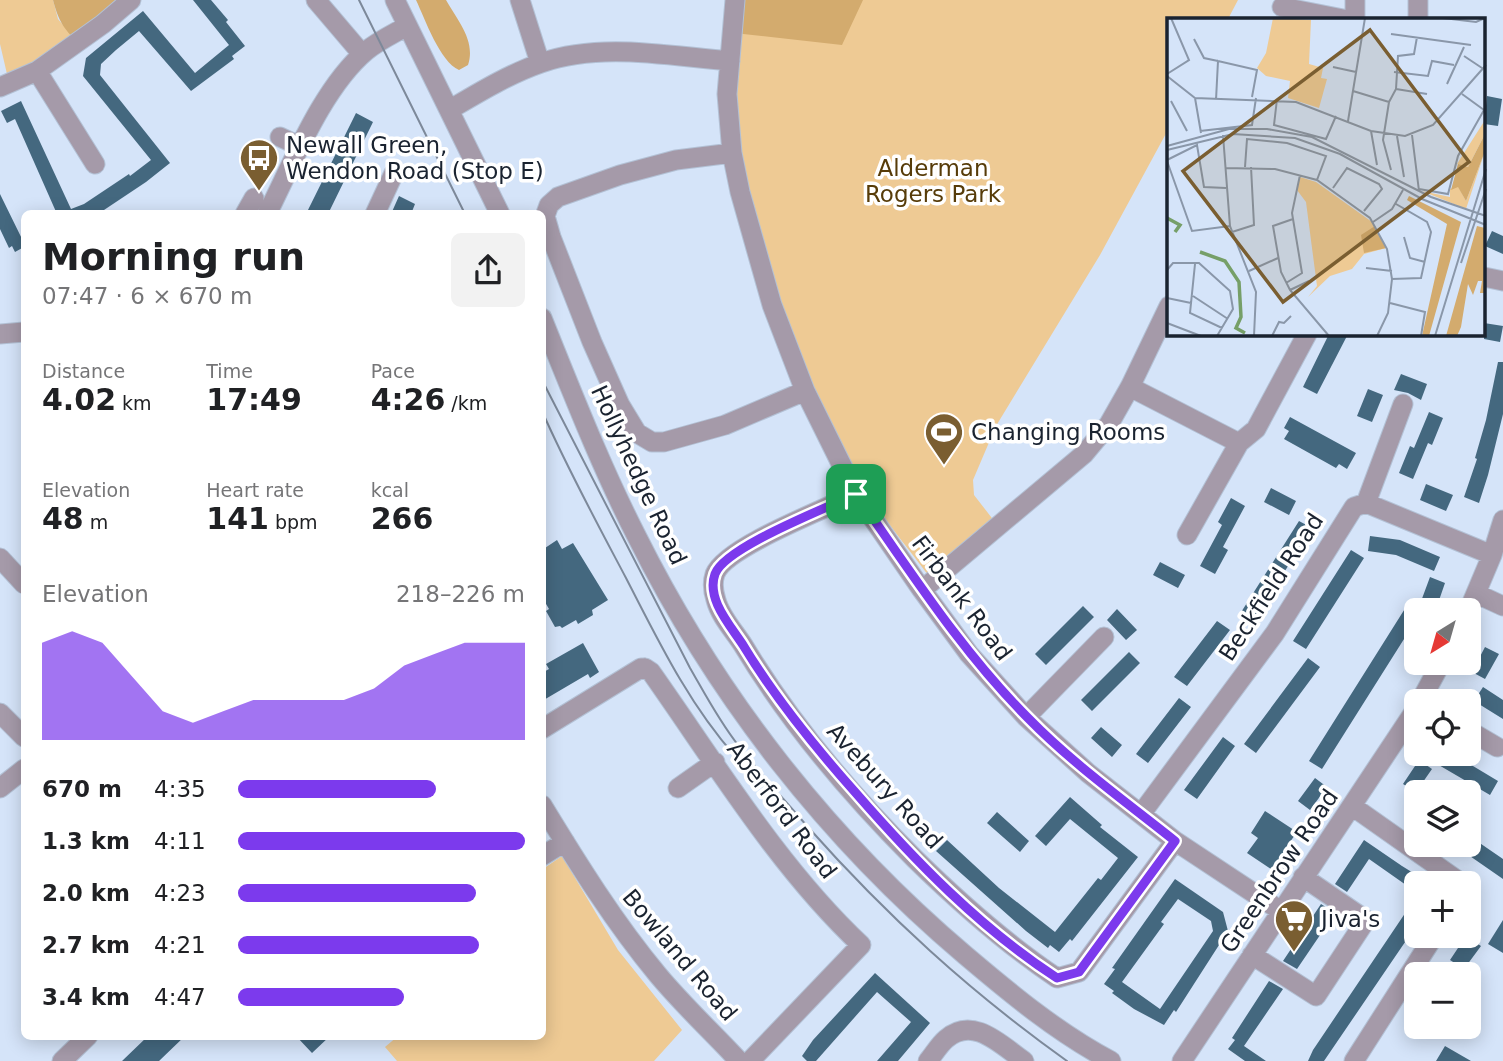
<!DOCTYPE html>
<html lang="en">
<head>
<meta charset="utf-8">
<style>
  body { margin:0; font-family:"DejaVu Sans",sans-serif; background:#f2f2f2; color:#202124; height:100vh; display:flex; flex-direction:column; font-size:26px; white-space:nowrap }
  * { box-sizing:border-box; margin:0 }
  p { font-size:23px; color:#757577 }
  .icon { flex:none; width:38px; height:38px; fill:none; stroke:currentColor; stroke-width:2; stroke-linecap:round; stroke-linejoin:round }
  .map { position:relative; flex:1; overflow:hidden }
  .drawer { position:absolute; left:21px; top:210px; width:525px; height:830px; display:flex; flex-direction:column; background:#fff; border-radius:10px; box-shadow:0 4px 18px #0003 }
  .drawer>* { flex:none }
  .needle { width:46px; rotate:217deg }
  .fabs { position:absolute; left:1404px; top:598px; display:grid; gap:14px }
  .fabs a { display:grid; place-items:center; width:77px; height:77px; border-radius:10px; background:#fff; box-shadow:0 4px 18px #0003; font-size:35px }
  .pin { position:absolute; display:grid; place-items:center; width:60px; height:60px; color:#fff; margin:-30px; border-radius:14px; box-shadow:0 4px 10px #0006 }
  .round { display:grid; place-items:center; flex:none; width:74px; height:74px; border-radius:10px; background:#f2f2f2 }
  .head { display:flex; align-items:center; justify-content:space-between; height:119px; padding:0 21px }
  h1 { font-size:38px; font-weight:600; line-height:52px }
  .stats { display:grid; grid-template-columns:repeat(3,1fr); gap:10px; height:119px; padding:7px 21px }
  .stats div { display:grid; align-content:center }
  .stats b { font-size:30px; font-weight:600 }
  .stats small { font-size:19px; font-weight:400 }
  .stats p { font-size:19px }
  .chart { height:196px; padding:14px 21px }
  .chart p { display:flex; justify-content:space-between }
  .chart svg { width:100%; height:126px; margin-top:7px; fill:#7c3aed; opacity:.7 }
  ul { padding:0 21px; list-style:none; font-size:23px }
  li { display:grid; grid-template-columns:112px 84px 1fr; align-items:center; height:52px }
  li i { height:18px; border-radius:9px; background:#7c3aed }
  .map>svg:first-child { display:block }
  .green { fill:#eeca94 }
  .forest { fill:#d3ab6e }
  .building { fill:#44687f; fill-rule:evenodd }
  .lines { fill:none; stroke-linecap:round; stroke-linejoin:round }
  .minor-casing { stroke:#b3c1d5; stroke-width:21 }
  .minor { stroke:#a59aa9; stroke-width:19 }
  .tram { stroke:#7d899a; stroke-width:2 }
  .route-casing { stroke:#fff; stroke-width:14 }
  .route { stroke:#7c3aed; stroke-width:9 }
  .labels { text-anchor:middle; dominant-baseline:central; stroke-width:7; stroke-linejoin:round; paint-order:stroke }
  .poi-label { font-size:23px; fill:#1a2330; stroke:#fff; text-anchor:start }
  .park-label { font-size:23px; fill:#573c09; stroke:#fff }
  .street-label { font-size:23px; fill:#1a2330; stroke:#fff }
  .inset-river { fill:none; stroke:#769f68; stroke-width:3.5 }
  .inset-road { fill:none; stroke:#8a97a9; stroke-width:2 }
  .view { fill:#7a5e31; fill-opacity:0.15; stroke:#7a5e31; stroke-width:3.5 }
  .inset-edge { fill:none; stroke:#1a2330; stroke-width:3.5 }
</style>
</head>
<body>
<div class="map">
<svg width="1503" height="1061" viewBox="0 0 1503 1061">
  <rect width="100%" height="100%" fill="#d5e4f9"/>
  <path class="green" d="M 0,0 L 53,0 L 58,19 L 74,38 L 48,57 L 42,55 L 25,68 L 7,74 L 0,44 Z
    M 737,0 L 1238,0 L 1228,19 L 1169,19 L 1169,128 L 1100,255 L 996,426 L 973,480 L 974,495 L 995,522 L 928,575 C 907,547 884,519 865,490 C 853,470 844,448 834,428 C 771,304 719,140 737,0 Z
    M 562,856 L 618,950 L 682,1030 L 654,1061 L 397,1061 L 385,1047 L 398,1036 L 542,1036 L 543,869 Z"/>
  <path class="forest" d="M 53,0 L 131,0 L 78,42 C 63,29 58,19 53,0 Z
    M 416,0 L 446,0 C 458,21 476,41 468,65 L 459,70 C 440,62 425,19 416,0 Z
    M 737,0 L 863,0 L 842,45 L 734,33 Z"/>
  <path class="building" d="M 193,0 L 211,0 L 228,20 L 226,22 L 245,46 L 232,56 L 234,59 L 191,91 L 139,31 L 116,50 L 101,64 L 100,75 L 170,163 L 146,182 L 98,214 L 57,214 L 15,119 L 7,123 L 1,111 L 21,101 L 71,209 L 84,204 L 129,174 L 130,176 L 151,160 L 83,76 L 86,58 L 143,11 L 195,73 L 229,45 Z
    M 1487,96 L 1502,99 L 1498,126 L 1484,124 Z
    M 356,113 L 373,122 L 328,214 L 306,214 Z
    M 0,194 L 24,243 L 24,247 L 15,252 L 12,246 L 9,248 L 0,229 Z
    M 399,196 L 415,204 L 411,214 L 391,214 Z
    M 1492,231 L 1503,236 L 1503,254 L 1485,246 Z
    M 1484,323 L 1503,326 L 1500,342 L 1484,339 Z
    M 1329,334 L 1348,334 L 1317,394 L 1303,387 Z
    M 1498,362 L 1503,362 L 1503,414 L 1488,475 L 1479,503 L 1464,497 L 1477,459 L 1475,458 L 1486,420 Z
    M 1401,374 L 1427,384 L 1421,400 L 1408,393 L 1394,390 Z
    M 1368,389 L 1383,395 L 1372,422 L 1357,416 Z
    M 1429,412 L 1443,418 L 1432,445 L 1428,443 L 1413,479 L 1399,473 L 1410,446 L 1414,448 Z
    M 1290,417 L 1356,453 L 1347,469 L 1339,464 L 1336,468 L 1284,439 L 1289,431 L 1284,428 Z
    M 1426,484 L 1453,495 L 1446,511 L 1420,500 Z
    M 1271,488 L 1296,501 L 1289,515 L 1264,502 Z
    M 1231,498 L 1245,506 L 1223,547 L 1228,550 L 1215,574 L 1200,566 L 1222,525 L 1218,522 Z
    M 1299,521 L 1312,528 L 1251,625 L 1238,617 Z
    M 1370,536 L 1400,540 L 1440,557 L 1434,571 L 1396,555 L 1368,551 Z
    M 557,540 L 562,549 L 573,543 L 608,600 L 592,610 L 593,615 L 578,624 L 576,620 L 562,628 L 560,626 L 555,627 L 546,611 L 549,609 L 542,597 L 542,550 Z
    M 1351,550 L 1364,558 L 1306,649 L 1293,641 Z
    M 1160,562 L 1185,575 L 1178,588 L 1153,575 Z
    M 1430,577 L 1445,583 L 1436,609 L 1420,604 Z
    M 1083,606 L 1094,617 L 1046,665 L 1035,654 Z
    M 1406,607 L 1416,613 L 1416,620 L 1322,769 L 1309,761 Z
    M 1117,609 L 1137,630 L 1126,640 L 1107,620 Z
    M 1217,621 L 1230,630 L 1187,686 L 1174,677 Z
    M 583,643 L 599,672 L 590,678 L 588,674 L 542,701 L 542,673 L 549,669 L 546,664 Z
    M 1485,647 L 1499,654 L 1485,679 L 1472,672 Z
    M 1129,652 L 1140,663 L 1092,711 L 1081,700 Z
    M 1308,658 L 1320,667 L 1256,753 L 1244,744 Z
    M 1483,687 L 1503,700 L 1503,719 L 1474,701 Z
    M 1179,698 L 1191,707 L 1148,763 L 1136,754 Z
    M 1101,727 L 1122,745 L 1112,757 L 1091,738 Z
    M 1223,737 L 1235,746 L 1197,799 L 1184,790 Z
    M 1443,754 L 1453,754 L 1498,781 L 1490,795 L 1437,764 Z
    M 1419,760 L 1432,769 L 1416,792 L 1403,784 Z
    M 1315,778 L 1327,787 L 1310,810 L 1298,801 Z
    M 1070,797 L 1102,825 L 1100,827 L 1138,857 L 1072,941 L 1070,939 L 1059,952 L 1050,945 L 1048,948 L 1026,931 L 936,851 L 947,840 L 999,888 L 1055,932 L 1098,878 L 1101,880 L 1118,858 L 1070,819 L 1046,846 L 1035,836 Z
    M 1265,811 L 1297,832 L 1283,852 L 1292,858 L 1280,875 L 1247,853 L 1258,838 L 1251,833 Z
    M 997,812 L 1029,841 L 1020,852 L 987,823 Z
    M 1468,835 L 1503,859 L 1503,879 L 1454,845 L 1468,845 Z
    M 1364,840 L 1402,866 L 1431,884 L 1416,884 L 1416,892 L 1369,859 L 1347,892 L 1335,884 Z
    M 1175,879 L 1223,912 L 1228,931 L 1176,1012 L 1174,1010 L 1164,1025 L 1134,1009 L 1112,993 L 1114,991 L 1104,984 L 1115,969 L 1112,968 ZM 1178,899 L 1211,921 L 1213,931 L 1160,1009 L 1122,982 L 1164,924 L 1161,922 Z
    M 1416,897 L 1416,926 L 1324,1061 L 1308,1061 L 1313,1050 Z
    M 1321,904 L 1335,913 L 1297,969 L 1283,961 Z
    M 1503,920 L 1503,953 L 1488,944 Z
    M 1466,936 L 1481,946 L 1464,969 L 1450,960 Z
    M 875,973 L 930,1023 L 898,1061 L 877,1061 L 911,1022 L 877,992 L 816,1061 L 807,1061 L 802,1056 L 813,1040 Z
    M 1269,981 L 1283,989 L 1244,1046 L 1266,1061 L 1245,1061 L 1228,1049 L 1235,1040 L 1232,1038 Z
    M 148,1036 L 185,1036 L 159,1061 L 122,1061 Z
    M 296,1036 L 330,1036 L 312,1053 Z
    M 1445,1046 L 1471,1061 L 1436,1061 Z"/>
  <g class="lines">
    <g class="minor-casing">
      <path id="minor" d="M 316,0 L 362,54
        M 395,0 L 500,214
        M 520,0 L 540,63
        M 735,0 L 727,94 L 732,153 L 740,192 L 772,305 L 805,391 L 856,494 L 922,590 L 969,654 L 1026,717 L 1088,773 L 1175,841 L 1281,911
        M 1418,0 L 1418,19
        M 1282,7 L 1343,19
        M 1355,19 L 1355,0
        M 37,71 L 95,164
        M 0,87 L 37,71 L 103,24 L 131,0
        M 449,110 C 478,93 509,74 541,63 C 601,42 668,56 730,61
        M 280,137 L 301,147
        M 732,153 L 676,160 L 620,175 L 558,197 L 549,205 L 545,216 L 551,237 L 592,342 L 620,405 L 637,433 L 652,442 L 664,442 L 725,425 L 805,391
        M 245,214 L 254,198
        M 267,214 C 293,163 322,88 366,51 C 378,41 393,34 407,26
        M 375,214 L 394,173
        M 1484,277 L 1503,281
        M 542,318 C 572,392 601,467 637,537 C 717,697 829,840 965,955 C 1011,994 1058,1033 1111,1061
        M 0,334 L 24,332
        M 1130,387 L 1239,443 L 1256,429 L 1307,334
        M 856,494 C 828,508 725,547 715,574 C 712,583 713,591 716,600 C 720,616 734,631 743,645 C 790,723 851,795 915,859 C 959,902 1006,944 1057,978 L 1079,972 L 1175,841
        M 1366,503 L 1403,404
        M 1187,535 L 1239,443
        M 0,558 L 24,584
        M 922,590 L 1084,454 L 1109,424 L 1130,387 L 1169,306
        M 1477,594 L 1503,606
        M 1468,612 L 1492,555 L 1503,520
        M 645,668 L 651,672 C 716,764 779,868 861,945 L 750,1061
        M 1420,702 L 1441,663
        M 0,713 L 24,737
        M 1026,717 L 1104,637
        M 542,729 L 641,668 L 645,668
        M 1468,730 L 1497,747
        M 0,788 L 24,769
        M 678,788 L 715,762
        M 542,805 C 578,864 614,922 658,975 C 683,1005 712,1032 739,1061
        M 1352,806 L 1457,880 L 1458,884
        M 1141,814 L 1275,633 L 1354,507 L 1366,503 L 1492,555
        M 542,856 L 565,842
        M 1252,955 L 1316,996 L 1366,920 L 1303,877
        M 62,1061 L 88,1036
        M 928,1061 C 934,1054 939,1045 946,1039 C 973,1015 1001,1045 1024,1061
        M 1182,1061 L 1416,709
        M 1354,1061 L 1434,936"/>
    </g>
    <use href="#minor" class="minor"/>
    <path class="tram" d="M 359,0 L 465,214
      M 542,380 L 690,668 C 705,694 719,721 738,745 C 759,773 784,799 807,826 C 887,916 969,991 1067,1061
      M 542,411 C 567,468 597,523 626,578 C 658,640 688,703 735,756"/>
  </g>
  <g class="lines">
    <g class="route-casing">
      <path id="route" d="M 856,494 C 911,572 961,651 1028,718 C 1073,764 1125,801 1175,841 L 1079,972 L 1057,978 C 980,928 915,861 855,792 C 814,746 775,698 743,645 C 730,625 706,599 715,574 C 725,547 827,508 856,494 Z"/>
    </g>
    <use href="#route" class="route"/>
  </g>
  <defs>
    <g id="bus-pin" transform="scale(2.0125)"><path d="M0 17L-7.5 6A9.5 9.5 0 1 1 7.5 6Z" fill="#7a5e31" stroke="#fff"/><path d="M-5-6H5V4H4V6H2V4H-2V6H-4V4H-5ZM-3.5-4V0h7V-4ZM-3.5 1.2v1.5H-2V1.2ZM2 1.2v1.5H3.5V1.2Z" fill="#fff"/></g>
    <g id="stadium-pin" transform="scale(2.0125)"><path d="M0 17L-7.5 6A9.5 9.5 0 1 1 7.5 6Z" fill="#7a5e31" stroke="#fff"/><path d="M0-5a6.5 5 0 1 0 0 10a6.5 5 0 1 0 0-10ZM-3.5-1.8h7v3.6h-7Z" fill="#fff"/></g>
    <g id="supermarket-pin" transform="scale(2.0125)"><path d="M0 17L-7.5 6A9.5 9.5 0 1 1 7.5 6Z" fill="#7a5e31" stroke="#fff"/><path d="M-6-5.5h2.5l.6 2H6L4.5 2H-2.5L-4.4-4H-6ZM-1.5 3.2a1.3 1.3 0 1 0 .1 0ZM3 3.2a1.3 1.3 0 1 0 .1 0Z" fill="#fff"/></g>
  </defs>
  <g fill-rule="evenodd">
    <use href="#bus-pin" x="259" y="158"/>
    <use href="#stadium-pin" x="944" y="432"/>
    <use href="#supermarket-pin" x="1294" y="919"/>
  </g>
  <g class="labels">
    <g class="poi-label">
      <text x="286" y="145">Newall Green,<tspan x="286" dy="26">Wendon Road (Stop E)</tspan></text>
      <text x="971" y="432">Changing Rooms</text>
      <text x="1321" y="919">Jiva's</text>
    </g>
    <g class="park-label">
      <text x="933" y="168">Alderman<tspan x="933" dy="26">Rogers Park</tspan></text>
    </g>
    <g class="street-label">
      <text transform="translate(639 475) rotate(65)">Hollyhedge Road</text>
      <text transform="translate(1271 587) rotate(-57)">Beckfield Road</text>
      <text transform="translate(962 598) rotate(53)">Firbank Road</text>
      <text transform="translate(885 786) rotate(48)">Avebury Road</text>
      <text transform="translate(782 810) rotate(53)">Aberford Road</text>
      <text transform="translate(1279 871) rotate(-56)">Greenbrow Road</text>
      <text transform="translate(680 955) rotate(50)">Bowland Road</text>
    </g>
  </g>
  <g transform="translate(1167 18)">
    <rect width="318" height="318" fill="#d5e4f9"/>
    <path d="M 106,0 L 144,2 L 142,46 L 156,50 L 154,60 L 160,61 L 152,90 L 121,80 L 123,63 L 99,58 L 90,50 L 99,35 ZM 318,102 L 318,116 L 301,149 L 290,146 ZM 318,133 L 299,191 L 255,173 L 283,179 L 283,171 L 291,168 L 299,183 ZM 133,159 L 149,164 L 205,204 L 219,230 L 197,236 L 185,251 L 163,258 L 141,279 L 150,268 L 139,184 L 130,172 Z" fill="#eeca94"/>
    <path d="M 318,116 L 318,133 L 299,183 L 291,169 L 284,172 L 291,146 L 301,149 ZM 242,178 L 294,204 L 262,318 L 255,318 L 280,206 L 240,182 ZM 208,208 L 219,230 L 197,235 L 194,217 ZM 310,208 L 318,210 L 318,275 L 313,275 L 315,263 L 311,263 L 306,277 L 301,266 L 294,309 L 290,318 L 279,318 Z" fill="#d3ab6e"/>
    <path class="inset-river" d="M 0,200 L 13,207 L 8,214M 33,234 L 58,243 L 72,264 L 74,299 L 69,310 L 78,315"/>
    <path class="inset-road" d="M 276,0 L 309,4 L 318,0M 224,16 L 304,27M 27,21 L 37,40 L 51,43M 297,38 L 315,50M 166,49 L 189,54M 227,54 L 261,58 L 265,43 L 287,47M 0,56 L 22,42 L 4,0M 0,58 L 28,80 L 129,84 L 204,113 L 238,118 L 266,107 L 319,47M 280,66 L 297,29M 229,71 L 260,76M 186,73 L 222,84M 28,80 L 34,115M 110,81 L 107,107 L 159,121 L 169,98M 49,82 L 51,43 L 90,52 L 85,79M 4,83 L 20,113M 222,84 L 229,71 L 231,38 L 247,36 L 250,19M 222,84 L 216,122 L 224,152M 181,103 L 198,0M 33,113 L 85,107 L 89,80M 204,113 L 210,147M 56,117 L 63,208 L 89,274 L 87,318M 245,117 L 252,173M 230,118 L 237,159M 0,128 L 62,111 L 100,111 L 145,119 L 264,179 L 319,198M 0,132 L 66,116 L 128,120 L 173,136 L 255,181 L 319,207M 0,142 L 30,127 L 37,169 L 59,170M 0,143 L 25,213 L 63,208M 78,149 L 80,121 L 120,125 L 159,138 L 150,162M 58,150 L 108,151 L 150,162 L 203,200 L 220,231 L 225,261 L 221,295 L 210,318M 166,170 L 180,150 L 212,166 L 215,171 L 197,193M 252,171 L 281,176 L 291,138 L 317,92 L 295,76M 126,201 L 106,208 L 114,254 L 123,272 L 162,318M 206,204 L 225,191 L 236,172M 65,214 L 87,207 L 84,149M 237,219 L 243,240 L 258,244M 294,245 L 319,171M 28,246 L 23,295 L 55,310M 199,250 L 225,253M 0,252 L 6,245 L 32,245 L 63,273 L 66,291 L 50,318M 82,253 L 111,240M 225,261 L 254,260 L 264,214 L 260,204 L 229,186M 119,265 L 135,255 L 125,195 L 133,157M 123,272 L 142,263M 26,278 L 61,301M 0,280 L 24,285M 223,285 L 258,294 L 254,318M 0,305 L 34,318M 105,318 L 112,304 L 117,305 L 124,298M 268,318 L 319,151"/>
    <path class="view" d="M 203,12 L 302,144 L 116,284 L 16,153 Z"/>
    <rect width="318" height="318" class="inset-edge"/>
  </g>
</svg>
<div class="fabs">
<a><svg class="needle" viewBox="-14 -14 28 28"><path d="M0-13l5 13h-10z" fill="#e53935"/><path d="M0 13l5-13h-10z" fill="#757577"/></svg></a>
<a><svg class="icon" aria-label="locate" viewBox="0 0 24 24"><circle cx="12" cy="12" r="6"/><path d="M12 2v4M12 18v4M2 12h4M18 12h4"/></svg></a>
<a><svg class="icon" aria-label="layers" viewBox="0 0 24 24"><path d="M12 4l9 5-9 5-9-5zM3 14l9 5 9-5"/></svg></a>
<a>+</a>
<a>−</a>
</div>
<div class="pin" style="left:856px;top:494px;background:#1e9e55"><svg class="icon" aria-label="arrive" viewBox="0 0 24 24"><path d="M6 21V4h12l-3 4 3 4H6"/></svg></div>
<section class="drawer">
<div class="head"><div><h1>Morning run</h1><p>07:47 · 6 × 670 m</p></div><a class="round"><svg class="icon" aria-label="share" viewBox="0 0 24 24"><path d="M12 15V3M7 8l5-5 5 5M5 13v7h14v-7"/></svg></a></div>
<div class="stats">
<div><p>Distance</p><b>4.02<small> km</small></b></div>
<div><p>Time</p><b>17:49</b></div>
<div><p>Pace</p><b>4:26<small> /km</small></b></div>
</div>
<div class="stats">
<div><p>Elevation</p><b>48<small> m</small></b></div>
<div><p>Heart rate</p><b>141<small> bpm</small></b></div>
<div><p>kcal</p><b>266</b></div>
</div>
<div class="chart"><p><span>Elevation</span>218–226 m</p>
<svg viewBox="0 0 160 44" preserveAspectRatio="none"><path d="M0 44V10L10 6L20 10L30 22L40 34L50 38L60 34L70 30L80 30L90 30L100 30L110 26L120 18L130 14L140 10L150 10L160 10V44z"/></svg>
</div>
<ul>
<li><b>670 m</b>4:35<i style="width:69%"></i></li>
<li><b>1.3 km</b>4:11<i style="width:100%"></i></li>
<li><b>2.0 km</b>4:23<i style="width:83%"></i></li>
<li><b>2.7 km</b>4:21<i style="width:84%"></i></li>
<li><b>3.4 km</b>4:47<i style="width:58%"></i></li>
</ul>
</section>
</div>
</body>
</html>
